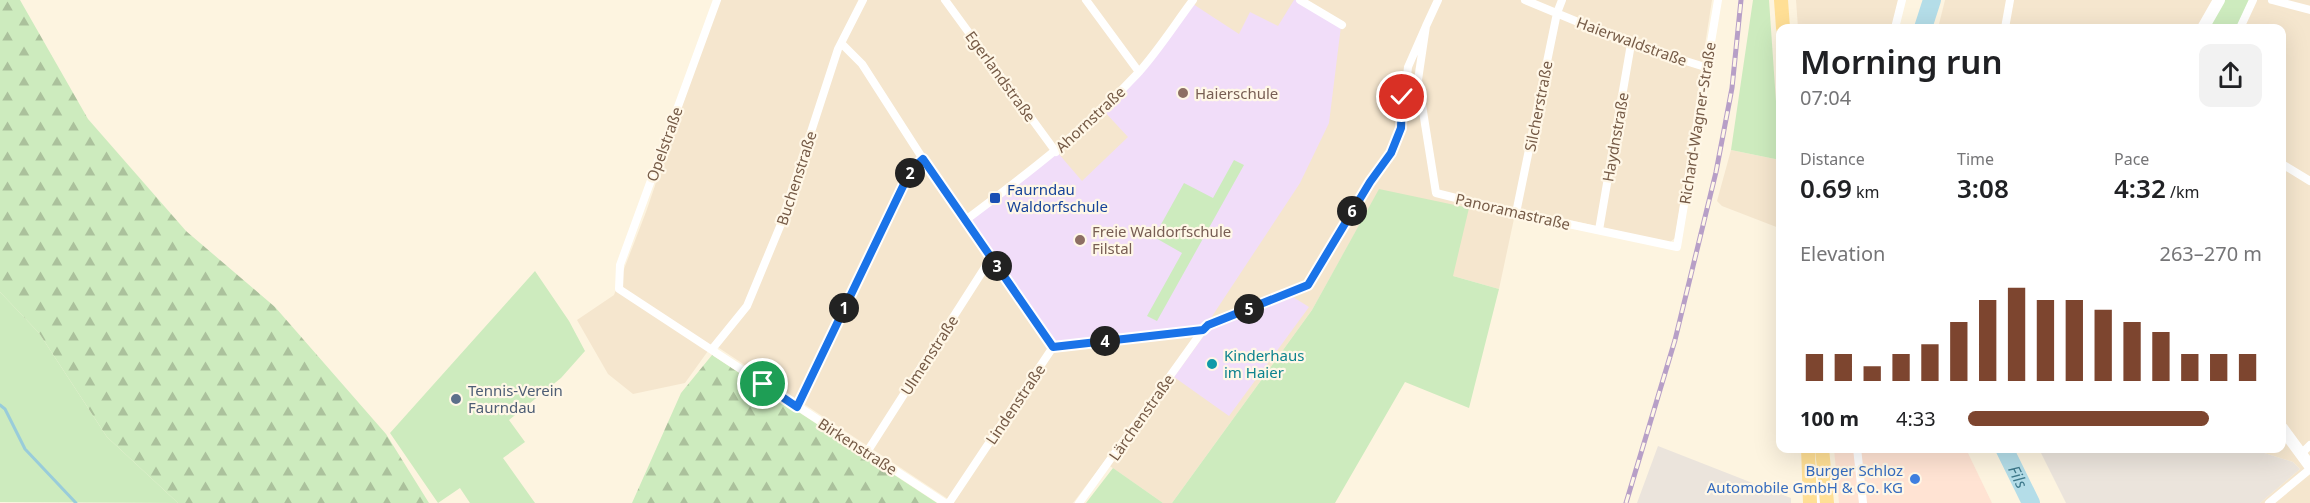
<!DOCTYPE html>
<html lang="en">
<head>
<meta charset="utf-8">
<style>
  body { margin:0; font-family:"Noto Sans",sans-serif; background:#f2f2f2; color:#202124; height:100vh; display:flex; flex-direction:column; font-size:22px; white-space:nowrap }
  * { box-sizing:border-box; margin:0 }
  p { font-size:20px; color:#757577 }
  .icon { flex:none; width:33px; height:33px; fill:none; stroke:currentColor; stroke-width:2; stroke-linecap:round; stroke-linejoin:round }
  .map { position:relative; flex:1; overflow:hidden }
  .sheet { position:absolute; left:1776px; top:24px; width:510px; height:429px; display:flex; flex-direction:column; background:#fff; border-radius:12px; box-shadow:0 6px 24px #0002 }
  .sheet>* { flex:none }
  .pin { position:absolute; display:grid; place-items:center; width:51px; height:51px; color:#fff; margin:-26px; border:3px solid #fff; border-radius:50%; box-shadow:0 2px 6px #0007 }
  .km { position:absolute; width:30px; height:30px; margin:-15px; border-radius:50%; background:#222; color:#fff; font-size:16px; line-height:30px; text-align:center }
  .round { display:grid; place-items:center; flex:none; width:63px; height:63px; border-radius:12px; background:#f2f2f2 }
  .overview { display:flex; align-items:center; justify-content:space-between; height:102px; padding:0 24px }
  h1 { font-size:33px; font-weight:600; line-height:45px }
  .figures { display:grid; grid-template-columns:repeat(3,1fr); gap:9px; height:102px; padding:6px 24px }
  .figures div { display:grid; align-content:center }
  .figures b { font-size:26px; font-weight:600 }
  .figures small { font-size:16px; font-weight:400 }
  .figures p { font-size:16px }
  .chart { height:168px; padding:12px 24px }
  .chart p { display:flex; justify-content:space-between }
  .chart svg { width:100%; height:108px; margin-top:6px; stroke:#7d452f; stroke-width:6 }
  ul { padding:0 24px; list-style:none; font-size:20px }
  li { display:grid; grid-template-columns:96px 72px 1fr; align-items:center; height:45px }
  li i { height:15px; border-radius:8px; background:#7d452f }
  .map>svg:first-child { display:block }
  .residential { fill:#f5e6ce }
  .commercial { fill:#ffe3d3 }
  .industrial { fill:#ebe4dc }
  .education { fill:#f1ddf9 }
  .grass { fill:#cdebbe }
  .forest { fill:url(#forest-firs) }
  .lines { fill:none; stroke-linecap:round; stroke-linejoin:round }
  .stream { stroke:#99ccda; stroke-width:3 }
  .river { stroke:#b4dde8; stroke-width:18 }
  .street { stroke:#fff; stroke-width:8 }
  .secondary { stroke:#fff; stroke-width:12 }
  .primary { stroke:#ffdf95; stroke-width:14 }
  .rail-casing { stroke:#b79fc7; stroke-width:5 }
  .rail { stroke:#fff7e7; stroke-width:3; stroke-dasharray:9; stroke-linecap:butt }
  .route-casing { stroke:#fff; stroke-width:12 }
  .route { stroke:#1a73e8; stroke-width:8 }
  .education-dot { fill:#8d6e63; stroke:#fff7e7; stroke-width:2 }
  .transit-dot { fill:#1a4fb4; stroke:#fff7e7; stroke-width:2 }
  .culture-dot { fill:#0f9aa8; stroke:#fff7e7; stroke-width:2 }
  .service-dot { fill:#5c6f8a; stroke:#fff7e7; stroke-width:2 }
  .shop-dot { fill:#3f7fe0; stroke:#fff7e7; stroke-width:2 }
  .labels { text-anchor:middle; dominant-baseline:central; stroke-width:4.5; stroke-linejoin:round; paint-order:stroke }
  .street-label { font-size:15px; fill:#755a46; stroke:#fff7e7 }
  .education-label { font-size:15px; fill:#785e54; stroke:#fff7e7; text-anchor:start }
  .transit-label { font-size:15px; fill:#164399; stroke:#fff7e7; text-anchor:start }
  .culture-label { font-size:15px; fill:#0d838f; stroke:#fff7e7; text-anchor:start }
  .service-label { font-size:15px; fill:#4e5e75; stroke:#fff7e7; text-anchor:start }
  .shop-label { font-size:15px; fill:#366cbe; stroke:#fff7e7; text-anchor:end }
  .water-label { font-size:16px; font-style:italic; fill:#3e798b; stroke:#fff7e7 }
</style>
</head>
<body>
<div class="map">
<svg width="2310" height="503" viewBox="0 0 2310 503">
  <defs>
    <pattern id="forest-firs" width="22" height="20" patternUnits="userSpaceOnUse" patternTransform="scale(1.5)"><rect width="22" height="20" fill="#cdebbe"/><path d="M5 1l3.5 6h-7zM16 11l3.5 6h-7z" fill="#abc19c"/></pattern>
  </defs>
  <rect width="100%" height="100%" fill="#fdf4e0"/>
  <path class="residential" d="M 718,0 L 1712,0 L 1675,238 L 1669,243 L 1523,209 L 1515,214 L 1499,289 L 1453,276 L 1379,190 L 1312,310 L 1172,503 L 1163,503 L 1104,462 L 1073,503 L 954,503 L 713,344 L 685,383 L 633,394 L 608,374 L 577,320 L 614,295 L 646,212 Z
    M 1796,0 L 1901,0 L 1893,28 L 1798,28 Z
    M 1945,0 L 2310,0 L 2310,503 L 2260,503 L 2300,469 L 2293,462 L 2252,449 L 2282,448 L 2282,28 L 1938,28 Z
    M 1731,150 L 1780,160 L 1779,228 L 1722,206 L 1717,201 Z"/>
  <path class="commercial" d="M 1834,449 L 1966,449 L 1992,503 L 1839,503 Z"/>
  <path class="industrial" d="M 1658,446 L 1791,498 L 1791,503 L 1637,503 Z
    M 2039,449 L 2252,449 L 2293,462 L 2300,469 L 2260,503 L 2066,503 Z"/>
  <path class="education" d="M 1294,0 L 1298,0 L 1341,26 L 1329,123 L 1300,183 L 1207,324 L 1202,328 L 1054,345 L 968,220 L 1058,153 L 1082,181 L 1128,137 L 1103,110 L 1193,4 L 1239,34 L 1250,12 L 1278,26 Z
    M 1293,297 L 1309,307 L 1229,416 L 1174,377 L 1208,330 Z"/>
  <path class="grass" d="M 1753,0 L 1769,0 L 1780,160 L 1731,150 Z
    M 2219,0 L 2253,0 L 2240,28 L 2233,24 L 2230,28 L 2203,28 Z
    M 1234,160 L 1244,165 L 1157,321 L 1147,316 L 1182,253 L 1154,237 L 1184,183 L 1213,198 Z
    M 1379,189 L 1469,208 L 1453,276 L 1499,289 L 1469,408 L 1405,382 L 1335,503 L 1172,503 L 1312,310 Z
    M 535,271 L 569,321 L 585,351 L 561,378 L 509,420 L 525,442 L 503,458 L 535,503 L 470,503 L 460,488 L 438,503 L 390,433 Z
    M 0,292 L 39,333 L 107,437 L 178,503 L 0,502 Z
    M 1113,468 L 1163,503 L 1086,503 Z"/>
  <path class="forest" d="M 0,0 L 20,0 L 88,119 L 186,231 L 275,307 L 386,434 L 429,503 L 178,503 L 107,437 L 39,333 L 0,292 Z
    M 712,355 L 937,503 L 632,503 L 681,393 Z"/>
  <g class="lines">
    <path class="stream" d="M 0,405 L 5,409 L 25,449 L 76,503"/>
    <g class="river">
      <path d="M 1923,28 L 1932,0"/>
      <path id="s1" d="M 2004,448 L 2031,503"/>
    </g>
    <path class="street" d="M 717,0 L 620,265 L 619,289 L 945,503
      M 945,0 L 1056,152
      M 1086,0 L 1139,72
      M 1300,0 L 1342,25
      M 1438,0 L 1426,26 L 1418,80 L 1436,193 L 1516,213 L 1677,247 L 1718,0
      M 1525,0 L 1631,44 L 1705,67
      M 2272,0 L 2310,10
      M 1895,28 L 1902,0
      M 2005,28 L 2010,0
      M 2240,28 L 2253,0
      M 842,44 L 862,64 L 923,159 L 1053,347
      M 2282,164 L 2310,181
      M 1516,213 L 1557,13 L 1562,0
      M 967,219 C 1027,174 1086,129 1138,73 C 1158,51 1175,24 1193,0
      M 1599,230 L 1631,44
      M 713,348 L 747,306 L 781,224 L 838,49 L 863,0
      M 797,407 L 905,182 L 912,169 L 923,159
      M 1857,448 L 1863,503
      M 867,452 L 991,258
      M 2301,454 L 2310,445
      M 949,503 L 1053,347 L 1203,330 L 1208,325 L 1308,286 L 1370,182 L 1391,153 L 1401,128 L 1408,67 L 1426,26
      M 1079,503 L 1203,330
      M 2269,503 L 2310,469"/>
    <path class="secondary" d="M 2203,28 L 2219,0
      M 2282,428 L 2310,466
      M 1816,448 L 1819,503"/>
    <path class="primary" d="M 1781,0 L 1783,28
      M 1808,448 L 1810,503
      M 1822,448 L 1827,503"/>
    <g class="rail-casing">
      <path id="rail" d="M 1626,503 L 1675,340 L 1716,172 L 1732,88 L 1741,0"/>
    </g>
    <use href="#rail" class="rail"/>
  </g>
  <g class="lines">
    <g class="route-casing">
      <path id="route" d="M 763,384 L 797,407 L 905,182 L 912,169 L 923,159 L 1053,347 L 1203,330 L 1208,325 L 1308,285 L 1370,182 L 1391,153 L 1401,128 L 1402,97"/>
    </g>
    <use href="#route" class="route"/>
  </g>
  <g class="education-dot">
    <circle cx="1183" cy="93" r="6"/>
    <circle cx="1080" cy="240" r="6"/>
  </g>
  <rect class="transit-dot" x="989" y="192" width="12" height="12" rx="3"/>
  <circle class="culture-dot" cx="1212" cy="364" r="6"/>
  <circle class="service-dot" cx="456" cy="399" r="6"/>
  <circle class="shop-dot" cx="1915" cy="479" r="6"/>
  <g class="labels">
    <g class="street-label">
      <text transform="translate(1632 41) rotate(20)">Haierwaldstraße</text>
      <text transform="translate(1001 76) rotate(54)">Egerlandstraße</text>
      <text transform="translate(1538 106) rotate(-79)">Silcherstraße</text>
      <text transform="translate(1090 119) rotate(-43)">Ahornstraße</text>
      <text transform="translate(1697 123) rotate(-81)">Richard-Wagner-Straße</text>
      <text transform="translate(1615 137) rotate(-80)">Haydnstraße</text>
      <text transform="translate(664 144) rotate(-70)">Opelstraße</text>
      <text transform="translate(796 178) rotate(-72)">Buchenstraße</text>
      <text transform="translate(1513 211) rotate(13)">Panoramastraße</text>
      <text transform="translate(929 355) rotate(-57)">Ulmenstraße</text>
      <text transform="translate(1015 404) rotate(-56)">Lindenstraße</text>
      <text transform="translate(1141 417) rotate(-55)">Lärchenstraße</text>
      <text transform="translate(858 446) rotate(33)">Birkenstraße</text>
    </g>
    <g class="education-label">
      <text x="1195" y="93">Haierschule</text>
      <text x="1092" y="231">Freie Waldorfschule<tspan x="1092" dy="17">Filstal</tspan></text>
    </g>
    <g class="transit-label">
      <text x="1007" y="189">Faurndau<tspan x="1007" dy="17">Waldorfschule</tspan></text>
    </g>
    <g class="culture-label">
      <text x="1224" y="355">Kinderhaus<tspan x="1224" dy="17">im Haier</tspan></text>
    </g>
    <g class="service-label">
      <text x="468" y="390">Tennis-Verein<tspan x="468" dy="17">Faurndau</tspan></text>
    </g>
    <g class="shop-label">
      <text x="1903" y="470">Burger Schloz<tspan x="1903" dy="17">Automobile GmbH &amp; Co. KG</tspan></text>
    </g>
    <g class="water-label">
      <text stroke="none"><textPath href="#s1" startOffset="32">Fils</textPath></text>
    </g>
  </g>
</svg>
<div class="pin" style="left:763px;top:384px;background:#1e9e55"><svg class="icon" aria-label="arrive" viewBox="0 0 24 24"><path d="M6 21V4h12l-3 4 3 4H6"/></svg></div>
<div class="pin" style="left:1402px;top:97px;background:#d93025"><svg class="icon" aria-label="check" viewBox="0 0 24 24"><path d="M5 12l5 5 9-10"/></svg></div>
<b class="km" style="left:844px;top:308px">1</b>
<b class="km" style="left:910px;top:173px">2</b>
<b class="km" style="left:997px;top:266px">3</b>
<b class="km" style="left:1105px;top:341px">4</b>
<b class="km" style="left:1249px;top:309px">5</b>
<b class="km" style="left:1352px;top:211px">6</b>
<section class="sheet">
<div class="overview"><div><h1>Morning run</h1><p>07:04</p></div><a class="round"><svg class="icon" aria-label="share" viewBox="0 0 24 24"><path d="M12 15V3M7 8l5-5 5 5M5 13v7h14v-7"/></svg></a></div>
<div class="figures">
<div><p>Distance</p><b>0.69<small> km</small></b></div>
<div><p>Time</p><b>3:08</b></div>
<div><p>Pace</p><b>4:32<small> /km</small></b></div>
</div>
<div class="chart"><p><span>Elevation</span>263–270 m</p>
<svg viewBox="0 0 160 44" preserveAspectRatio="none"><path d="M5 44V33M15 44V33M25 44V38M35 44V33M45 44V29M55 44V20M65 44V11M75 44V6M85 44V11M95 44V11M105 44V15M115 44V20M125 44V24M135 44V33M145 44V33M155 44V33"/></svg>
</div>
<ul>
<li><b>100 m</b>4:33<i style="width:82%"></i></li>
</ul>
</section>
</div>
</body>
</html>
